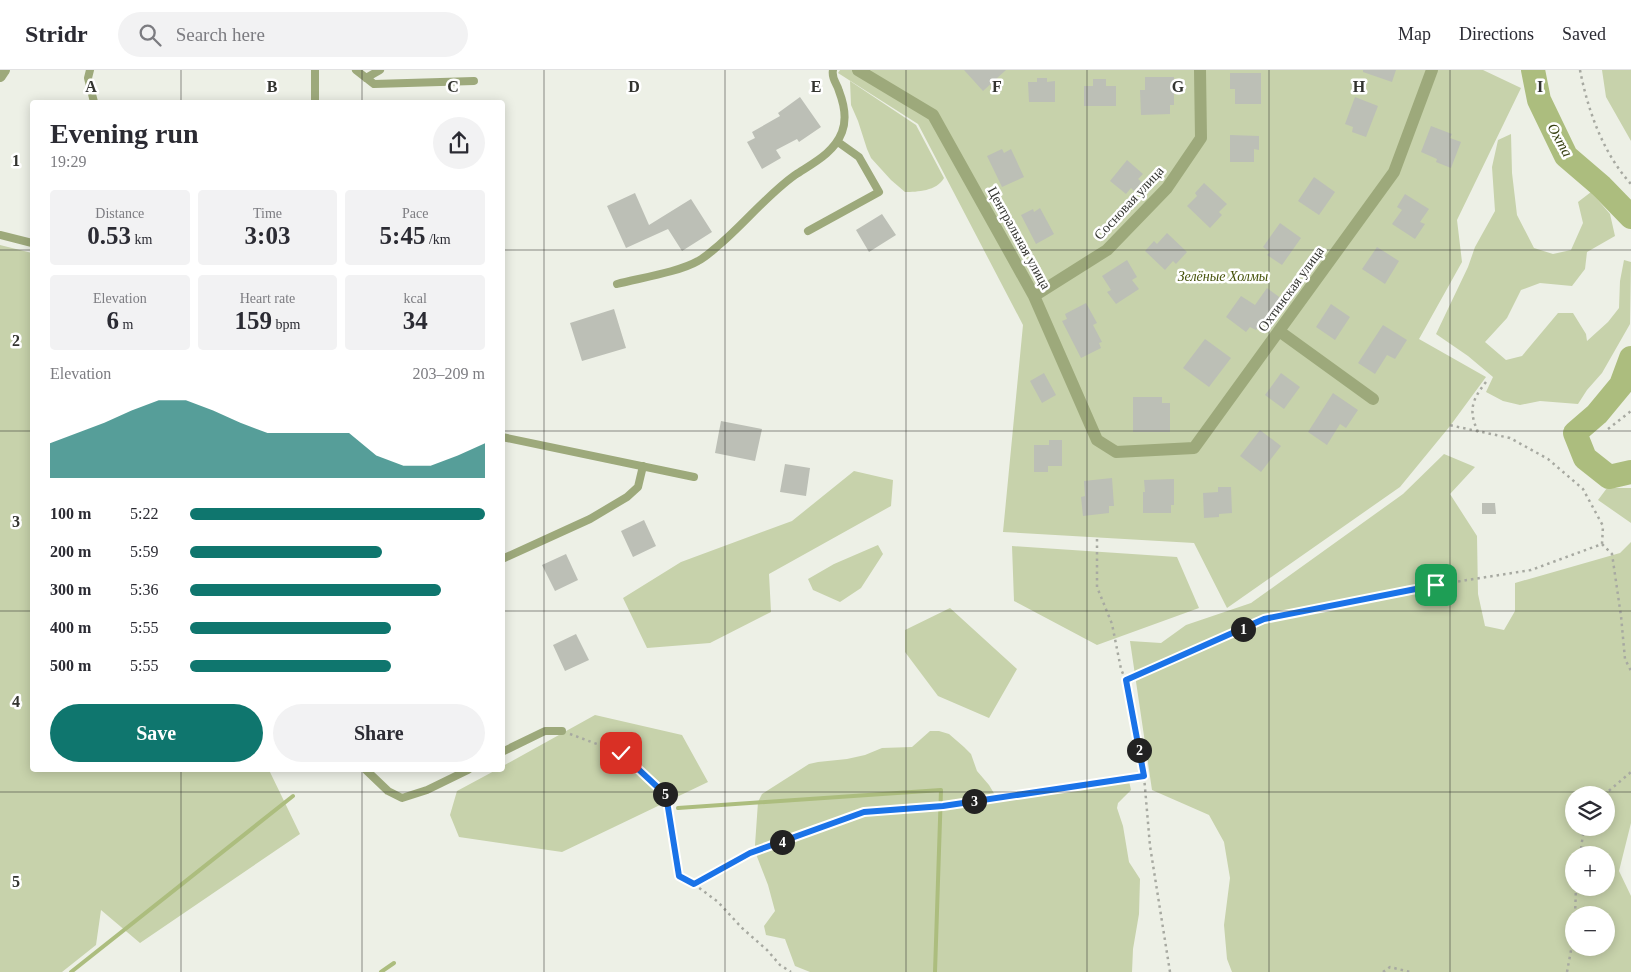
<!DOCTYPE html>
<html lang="en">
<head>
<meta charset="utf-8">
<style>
  body { margin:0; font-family:"Times New Roman",serif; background:#f2f2f3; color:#2b2b33; height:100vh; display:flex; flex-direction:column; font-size:19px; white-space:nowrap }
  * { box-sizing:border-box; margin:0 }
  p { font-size:16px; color:#7c7c81 }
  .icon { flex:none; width:28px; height:28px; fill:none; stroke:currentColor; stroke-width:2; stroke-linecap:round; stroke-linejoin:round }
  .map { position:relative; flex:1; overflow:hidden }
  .details { position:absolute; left:30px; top:30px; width:475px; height:672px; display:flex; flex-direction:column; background:#fff; border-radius:5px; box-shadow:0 2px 12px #0003 }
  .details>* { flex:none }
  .buttons { position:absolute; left:1565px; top:716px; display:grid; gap:10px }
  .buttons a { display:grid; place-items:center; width:50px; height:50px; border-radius:50%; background:#fff; box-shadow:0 2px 12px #0003; font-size:25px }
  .pin { position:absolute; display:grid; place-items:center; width:42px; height:42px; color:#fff; margin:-21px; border-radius:10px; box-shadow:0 2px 8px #0006 }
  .km { position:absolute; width:25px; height:25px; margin:-12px; border-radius:50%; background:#222; color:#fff; font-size:14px; line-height:25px; text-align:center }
  .round { display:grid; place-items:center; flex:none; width:52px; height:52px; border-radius:26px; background:#f2f2f3 }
  .head { display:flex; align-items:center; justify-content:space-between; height:85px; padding:0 20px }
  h1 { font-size:28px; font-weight:700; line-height:38px }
  .stats { display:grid; grid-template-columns:repeat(3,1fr); gap:8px; height:85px; padding:5px 20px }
  .stats div { display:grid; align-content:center; border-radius:5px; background:#f2f2f3; text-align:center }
  .stats b { font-size:25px; font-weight:700 }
  .stats small { font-size:14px; font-weight:400 }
  .stats p { font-size:14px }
  .chart { height:140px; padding:10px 20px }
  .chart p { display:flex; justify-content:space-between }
  .chart svg { width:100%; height:90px; margin-top:5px; fill:#0f766e; opacity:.7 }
  .action { display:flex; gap:10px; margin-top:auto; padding:10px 20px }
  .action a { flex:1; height:58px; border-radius:30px; background:#0f766e; color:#fff; font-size:20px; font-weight:700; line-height:58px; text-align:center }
  .action a+a { background:#f2f2f3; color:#2b2b33 }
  ul { padding:0 20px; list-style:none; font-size:16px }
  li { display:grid; grid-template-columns:80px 60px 1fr; align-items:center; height:38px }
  li i { height:12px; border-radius:6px; background:#0f766e }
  header { display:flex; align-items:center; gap:30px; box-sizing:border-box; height:70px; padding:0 25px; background:#fff; border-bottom:1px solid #e1e1e2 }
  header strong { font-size:24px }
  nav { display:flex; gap:28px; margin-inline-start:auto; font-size:18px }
  .search { width:350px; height:45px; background:#f2f2f3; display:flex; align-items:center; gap:12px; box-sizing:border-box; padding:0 18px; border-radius:28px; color:#7c7c81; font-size:19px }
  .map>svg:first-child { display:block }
  .green { fill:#c7d2ab; fill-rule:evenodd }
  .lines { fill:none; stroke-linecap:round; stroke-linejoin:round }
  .stream { stroke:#acbd7e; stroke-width:4 }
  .river { stroke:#acbd7e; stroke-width:24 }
  .building { fill:#bcbfb6 }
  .path { stroke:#a7a9a1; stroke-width:2.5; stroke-dasharray:2.5 4; stroke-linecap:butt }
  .service { stroke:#9da97b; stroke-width:8 }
  .minor { stroke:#9da97b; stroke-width:12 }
  .tertiary { stroke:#9da97b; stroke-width:12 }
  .route-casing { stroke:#fff; stroke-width:10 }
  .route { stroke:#1a73e8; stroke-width:6 }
  .grid { fill:none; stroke:#333430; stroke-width:1; stroke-opacity:0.55 }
  .labels { text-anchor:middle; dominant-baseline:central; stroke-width:5; stroke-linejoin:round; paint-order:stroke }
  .street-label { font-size:14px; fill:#333430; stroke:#fff }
  .park-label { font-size:14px; font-style:italic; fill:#445109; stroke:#fff }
  .water-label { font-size:15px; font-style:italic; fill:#374012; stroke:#fff }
  .grid-label { font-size:16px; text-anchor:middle; font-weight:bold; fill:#333430; stroke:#fff; stroke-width:5; stroke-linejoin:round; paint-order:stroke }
</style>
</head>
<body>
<header>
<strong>Stridr</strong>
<div class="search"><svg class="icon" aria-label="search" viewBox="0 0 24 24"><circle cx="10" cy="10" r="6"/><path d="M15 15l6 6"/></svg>Search here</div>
<nav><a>Map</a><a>Directions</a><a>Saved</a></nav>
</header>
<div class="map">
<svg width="1631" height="902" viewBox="0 0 1631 902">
  <rect width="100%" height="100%" fill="#edf0e6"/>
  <path class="green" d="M 840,0 L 1483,0 L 1521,18 L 1457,150 L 1462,192 L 1419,269 L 1486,307 L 1450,356 L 1400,417 L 1227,538 L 1194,473 L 1003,462 L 1023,255 L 918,54 L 838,3 Z
    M 1602,0 L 1631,0 L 1631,71 L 1606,27 Z
    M 850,11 L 916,55 L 944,108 C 937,121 917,122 905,122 L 891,110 L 871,88 L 867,79 L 858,51 L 851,35 Z
    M 1511,64 L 1512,103 L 1517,145 L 1534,178 L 1553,184 L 1571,180 L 1583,153 L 1578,132 L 1591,122 L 1610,144 L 1615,166 L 1587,182 L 1585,199 L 1572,216 L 1540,213 L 1521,220 L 1507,248 L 1485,272 L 1506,290 L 1522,286 L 1558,243 L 1573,243 L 1586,264 L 1587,271 L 1608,252 L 1619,238 L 1620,211 L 1624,190 L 1631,192 L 1630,254 L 1602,303 L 1587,320 L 1578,334 L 1540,331 L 1520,335 L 1503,331 L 1486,322 L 1493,307 L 1468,286 L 1436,264 L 1468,197 L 1475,177 L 1495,141 L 1492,97 L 1498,70 Z
    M 0,175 L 32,183 L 32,700 L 269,700 L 300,764 L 140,873 L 101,840 L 96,875 L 62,902 L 0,902 Z
    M 1444,384 L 1475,397 L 1450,424 L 1477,466 L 1478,524 L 1485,556 L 1504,560 L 1515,541 L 1515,513 L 1620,483 L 1631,472 L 1631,753 L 1619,801 L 1631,826 L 1631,902 L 1232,902 L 1227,889 L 1224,855 L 1230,808 L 1224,772 L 1209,745 L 1152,720 L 1130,571 L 1161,573 L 1186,555 L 1251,533 L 1403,424 ZM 1574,725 L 1606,725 L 1606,758 L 1574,758 ZM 1574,785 L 1606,785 L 1606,818 L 1574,818 ZM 1574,845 L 1606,845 L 1606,878 L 1574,878 Z
    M 854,401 L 893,410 L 891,436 L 769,504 L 771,542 L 710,573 L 647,578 L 623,528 L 681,492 L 792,451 Z
    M 1607,418 L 1631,418 L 1631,453 L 1598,430 Z
    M 878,475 L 883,484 L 861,518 L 840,532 L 813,520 L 808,509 L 834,494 Z
    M 1012,476 L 1177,487 L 1199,538 L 1097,575 L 1014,531 Z
    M 950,538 L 1017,599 L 989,648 L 938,626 L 905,582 L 905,560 Z
    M 595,645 L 682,665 L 708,712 L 562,782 L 459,767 L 450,745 L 457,721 L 496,700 L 502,700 L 503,696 Z
    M 930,661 L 939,661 L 949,664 L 964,677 L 971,684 L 977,701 L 989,715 L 998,730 L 1129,711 L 1131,720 L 1118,733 L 1117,738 L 1123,756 L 1129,792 L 1140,809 L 1139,844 L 1133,879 L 1132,902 L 810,902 L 795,896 L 785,869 L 766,865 L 764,856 L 775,841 L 768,815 L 756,784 L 755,775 L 758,732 L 762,724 L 809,694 L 818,692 L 847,689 L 865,685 L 882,678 L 912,677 Z"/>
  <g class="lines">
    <path class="stream" d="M 678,738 L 941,720 L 935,902
      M 71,902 L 293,726
      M 381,902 L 394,893"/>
    <path class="river" d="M 1533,0 L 1539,30 L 1566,86 L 1601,116 L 1631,147
      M 1631,288 L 1621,315 L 1597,344 L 1575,363 L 1585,388 L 1609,407 L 1631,402"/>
  </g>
  <path class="building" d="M 964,0 L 1006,0 L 983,21 Z
    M 1363,0 L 1396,0 L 1392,12 L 1363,2 Z
    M 1230,3 L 1261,3 L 1261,34 L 1235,34 L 1235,19 L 1230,19 Z
    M 1145,7 L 1174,7 L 1174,35 L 1170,35 L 1170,44 L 1141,45 L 1140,20 L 1145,20 Z
    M 1037,8 L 1047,8 L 1047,12 L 1055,11 L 1055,32 L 1029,32 L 1028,12 L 1037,12 Z
    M 1093,9 L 1106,9 L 1106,16 L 1116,16 L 1116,36 L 1084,36 L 1084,16 L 1093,16 Z
    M 800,27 L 821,57 L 799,72 L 797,69 L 776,80 L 781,88 L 762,99 L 747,72 L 755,68 L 752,62 L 780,46 L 778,43 Z
    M 1355,27 L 1378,36 L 1366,67 L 1352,62 L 1353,57 L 1345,54 Z
    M 1431,56 L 1452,64 L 1450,68 L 1461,72 L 1451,98 L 1436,92 L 1437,89 L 1421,82 Z
    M 1230,65 L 1259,66 L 1259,80 L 1254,79 L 1254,92 L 1230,92 Z
    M 1002,79 L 1004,83 L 1011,79 L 1024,107 L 1002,117 L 987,86 Z
    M 1127,90 L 1143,104 L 1138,109 L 1142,112 L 1134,121 L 1131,118 L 1126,124 L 1110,111 Z
    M 1314,107 L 1335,122 L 1319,145 L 1298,131 Z
    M 1204,113 L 1227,134 L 1219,142 L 1222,145 L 1210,158 L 1187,136 L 1197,126 L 1195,123 Z
    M 635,123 L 649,155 L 691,129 L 712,162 L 682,181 L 668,159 L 626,178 L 607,136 Z
    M 1405,124 L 1429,139 L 1420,152 L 1425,154 L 1415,169 L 1392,154 L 1402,140 L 1397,137 Z
    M 1040,138 L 1054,164 L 1036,174 L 1021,145 L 1033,139 L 1034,142 Z
    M 882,144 L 896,165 L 869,182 L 856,160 Z
    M 1280,153 L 1301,168 L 1282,195 L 1267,185 L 1270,182 L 1263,177 Z
    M 1167,163 L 1187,182 L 1176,194 L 1173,191 L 1165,200 L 1145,181 L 1154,171 L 1157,174 Z
    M 1377,177 L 1399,191 L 1385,214 L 1362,199 Z
    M 1127,190 L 1137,207 L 1132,210 L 1139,219 L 1116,234 L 1107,222 L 1111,220 L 1102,206 Z
    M 1267,218 L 1282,229 L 1270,247 L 1267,245 L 1256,260 L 1250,257 L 1246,262 L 1226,247 L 1241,226 L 1255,235 Z
    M 1086,233 L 1097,253 L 1093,255 L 1102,272 L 1099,273 L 1101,278 L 1081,288 L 1062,251 L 1067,249 L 1065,244 Z
    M 1331,234 L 1350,247 L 1335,270 L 1316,257 Z
    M 614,239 L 626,278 L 582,291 L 570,253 Z
    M 1383,255 L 1407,270 L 1395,289 L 1387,285 L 1375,304 L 1358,293 Z
    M 1205,269 L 1231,288 L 1209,317 L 1183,298 Z
    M 1044,303 L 1056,325 L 1042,333 L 1030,311 Z
    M 1281,303 L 1300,317 L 1284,339 L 1265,325 Z
    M 1333,323 L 1358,340 L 1346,358 L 1340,354 L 1327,375 L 1308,362 Z
    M 1133,327 L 1162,327 L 1162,333 L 1170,333 L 1170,362 L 1133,362 Z
    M 721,351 L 762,359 L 755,391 L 715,383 Z
    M 1260,360 L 1281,376 L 1261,402 L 1240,386 Z
    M 1049,370 L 1062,370 L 1062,396 L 1048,396 L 1048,402 L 1034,402 L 1034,375 L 1049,375 Z
    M 785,394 L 810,398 L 806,426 L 780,422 Z
    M 1112,408 L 1114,436 L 1109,436 L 1109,443 L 1083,446 L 1081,427 L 1085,426 L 1084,411 Z
    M 1174,409 L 1174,435 L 1171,435 L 1171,443 L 1143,443 L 1143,422 L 1145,422 L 1144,410 Z
    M 1218,417 L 1231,417 L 1232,443 L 1219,444 L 1219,447 L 1204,448 L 1203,423 L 1218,422 Z
    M 1482,433 L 1495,433 L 1496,444 L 1482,444 Z
    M 644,450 L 656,476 L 633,487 L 621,461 Z
    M 566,484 L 578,510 L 555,521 L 542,495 Z
    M 576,564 L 589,590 L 565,601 L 553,575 Z"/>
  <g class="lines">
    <path class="path" d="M 1580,0 C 1588,41 1603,83 1631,114
      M 1608,359 L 1631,341
      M 1478,362 C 1468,340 1472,330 1486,312
      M 1097,469 L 1097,517 L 1112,554 L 1121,599 L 1126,611
      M 1602,474 L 1612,484 L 1621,546 L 1625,589 L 1631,601
      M 570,664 L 621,683 L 666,725 L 679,806 L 694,814 L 750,783 L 864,741 L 943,735 L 1144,706
      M 1604,725 L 1631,702
      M 1580,785 L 1584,758
      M 694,814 L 718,832 L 742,858 L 767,880 L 780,895 L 791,902
      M 1575,845 L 1576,818
      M 1170,902 L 1150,776 L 1144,706 L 1126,611 L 1264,549 L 1436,515 L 1531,500 L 1602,474 L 1603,456 L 1583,419 L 1548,389 L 1510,368 L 1449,355
      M 1383,902 L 1390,897 L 1410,902
      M 1567,902 L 1574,864"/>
    <path class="service" d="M 90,0 L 88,8 L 94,32
      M 356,0 L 374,14 L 474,11
      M 366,8 L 380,0
      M 315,32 L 315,0
      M 808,161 L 879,122 L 859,87 L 838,72
      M 0,165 L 32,173
      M 617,214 C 640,208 679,202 698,191 C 706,187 713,180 719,175 C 745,153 767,125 795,105 C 813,93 834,83 842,62 C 847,49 844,34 839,21 C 837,13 831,9 833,0
      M 502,367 L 694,407
      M 502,489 L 590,449 L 627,427 L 638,417 L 643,396
      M 502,682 L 545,661 L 562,661
      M 366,700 L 388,721 L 402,728 L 427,720 L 468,700"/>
    <path class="minor" d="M 858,0 L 933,45 L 1034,226 L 1097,370 L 1116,382 L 1194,378 L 1394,102 L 1432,0
      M 1034,226 L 1107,180 L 1167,118 L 1201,68 L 1200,0
      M 1279,261 L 1373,329"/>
    <path class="tertiary" d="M 0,6 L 4,0"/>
  </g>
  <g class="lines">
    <g class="route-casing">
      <path id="route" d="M 621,683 L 666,725 L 679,806 L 694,814 L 750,783 L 864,742 L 943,736 L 1144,706 L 1126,610 L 1264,549 L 1436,515"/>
    </g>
    <use href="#route" class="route"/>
  </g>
  <path class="grid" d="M 181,0 L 181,32M 362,0 L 362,32M 544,0 L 544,902M 725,0 L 725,902M 906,0 L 906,902M 1087,0 L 1087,902M 1269,0 L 1269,902M 1450,0 L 1450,902M 0,180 L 32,180M 502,180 L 1631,180M 0,361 L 32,361M 502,361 L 1631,361M 0,541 L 32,541M 502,541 L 1631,541M 181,700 L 181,902M 362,700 L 362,902M 0,722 L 1631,722"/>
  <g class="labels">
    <g class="street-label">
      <text transform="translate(1129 133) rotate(-47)">Сосновая улица</text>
      <text transform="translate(1019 168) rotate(61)">Центральная улица</text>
      <text transform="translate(1291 219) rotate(-54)">Охтинская улица</text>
    </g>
    <g class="park-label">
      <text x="1223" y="206">Зелёные Холмы</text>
    </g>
    <g class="water-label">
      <text transform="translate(1560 70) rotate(61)">Охта</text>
    </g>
  </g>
  <g class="grid-label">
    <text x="91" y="22">A</text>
    <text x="272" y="22">B</text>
    <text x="453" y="22">C</text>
    <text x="634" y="22">D</text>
    <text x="816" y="22">E</text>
    <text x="997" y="22">F</text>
    <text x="1178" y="22">G</text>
    <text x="1359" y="22">H</text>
    <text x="1540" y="22">I</text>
    <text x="16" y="96">1</text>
    <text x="16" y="276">2</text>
    <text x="16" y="457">3</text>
    <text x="16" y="637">4</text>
    <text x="16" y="817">5</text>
  </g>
</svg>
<div class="buttons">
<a><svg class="icon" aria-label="layers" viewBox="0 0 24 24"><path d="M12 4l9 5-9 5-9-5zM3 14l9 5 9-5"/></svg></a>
<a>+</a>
<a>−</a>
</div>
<div class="pin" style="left:1436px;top:515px;background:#1e9e55"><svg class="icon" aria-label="arrive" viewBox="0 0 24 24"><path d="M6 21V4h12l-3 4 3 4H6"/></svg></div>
<div class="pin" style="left:621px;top:683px;background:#d93025"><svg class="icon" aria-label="check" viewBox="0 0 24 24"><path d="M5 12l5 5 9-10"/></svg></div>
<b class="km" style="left:1243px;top:559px">1</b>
<b class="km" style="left:1139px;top:680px">2</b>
<b class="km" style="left:974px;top:731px">3</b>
<b class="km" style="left:782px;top:772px">4</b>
<b class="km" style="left:665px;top:724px">5</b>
<section class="details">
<div class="head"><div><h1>Evening run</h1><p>19:29</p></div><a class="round"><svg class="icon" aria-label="share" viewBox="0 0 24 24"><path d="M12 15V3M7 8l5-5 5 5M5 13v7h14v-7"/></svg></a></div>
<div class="stats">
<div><p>Distance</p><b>0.53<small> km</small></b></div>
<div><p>Time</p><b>3:03</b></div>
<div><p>Pace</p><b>5:45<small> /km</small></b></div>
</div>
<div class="stats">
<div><p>Elevation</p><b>6<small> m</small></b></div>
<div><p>Heart rate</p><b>159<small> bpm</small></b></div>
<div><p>kcal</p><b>34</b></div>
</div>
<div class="chart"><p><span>Elevation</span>203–209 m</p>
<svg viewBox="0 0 160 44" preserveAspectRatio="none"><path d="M0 44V27L10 22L20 17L30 11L40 6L50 6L60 11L70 17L80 22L90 22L100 22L110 22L120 33L130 38L140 38L150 33L160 27V44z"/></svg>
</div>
<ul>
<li><b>100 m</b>5:22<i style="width:100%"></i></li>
<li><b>200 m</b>5:59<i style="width:65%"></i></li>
<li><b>300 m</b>5:36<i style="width:85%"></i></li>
<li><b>400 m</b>5:55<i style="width:68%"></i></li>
<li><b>500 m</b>5:55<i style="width:68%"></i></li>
</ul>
<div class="action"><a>Save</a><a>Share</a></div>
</section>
</div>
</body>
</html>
